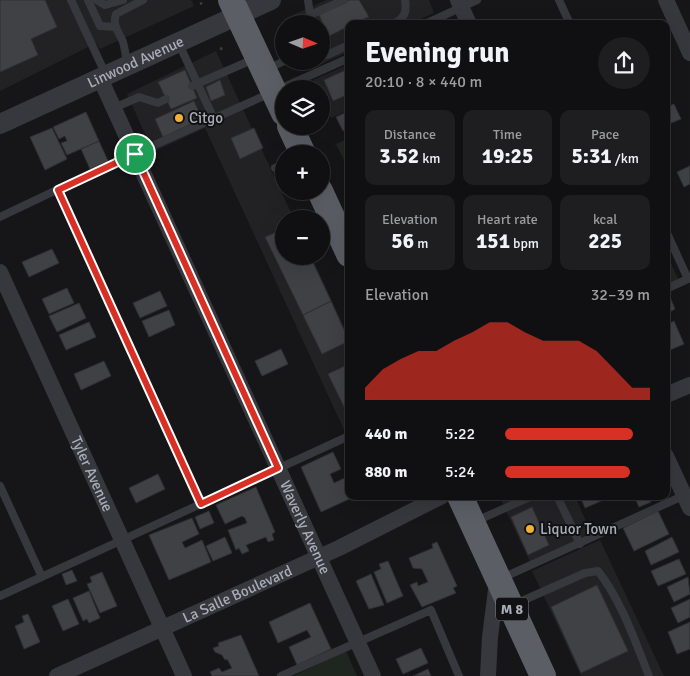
<!DOCTYPE html>
<html lang="en">
<head>
<meta charset="utf-8">
<style>
  body { margin:0; font-family:Signika,sans-serif; background:#1e1e20; color:#f1f3f6; height:100vh; display:flex; flex-direction:column; font-size:19px; white-space:nowrap }
  * { box-sizing:border-box; margin:0 }
  p { font-size:16px; color:#9c9d9f }
  .icon { flex:none; width:28px; height:28px; fill:none; stroke:currentColor; stroke-width:2; stroke-linecap:round; stroke-linejoin:round }
  .map { position:relative; flex:1; overflow:hidden }
  .details { position:absolute; left:345px; top:20px; width:325px; height:480px; display:flex; flex-direction:column; background:#101012; border-radius:10px; box-shadow:0 5px 20px #0002,0 0 0 1px #303032 }
  .details>* { flex:none }
  .needle { width:32px; rotate:92deg }
  .buttons { position:absolute; left:275px; top:15px; display:grid; gap:10px }
  .buttons a { display:grid; place-items:center; width:55px; height:55px; border-radius:50%; background:#101012; box-shadow:0 5px 20px #0002,0 0 0 1px #303032; font-size:25px }
  .pin { position:absolute; display:grid; place-items:center; width:42px; height:42px; color:#fff; margin:-21px; border:2px solid #fff; border-radius:50%; box-shadow:0 1px 5px #0007 }
  .round { display:grid; place-items:center; flex:none; width:52px; height:52px; border-radius:26px; background:#1e1e20 }
  .overview { display:flex; align-items:center; justify-content:space-between; height:85px; padding:0 20px }
  h1 { font-size:28px; font-weight:700; line-height:38px }
  .figures { display:grid; grid-template-columns:repeat(3,1fr); gap:8px; height:85px; padding:5px 20px }
  .figures div { display:grid; align-content:center; border-radius:10px; background:#1e1e20; text-align:center }
  .figures b { font-size:21px; font-weight:700 }
  .figures small { font-size:14px; font-weight:400 }
  .figures p { font-size:14px }
  .chart { height:140px; padding:10px 20px }
  .chart p { display:flex; justify-content:space-between }
  .chart svg { width:100%; height:90px; margin-top:5px; fill:#d93025; opacity:.7 }
  ul { padding:0 20px; list-style:none; font-size:16px }
  li { display:grid; grid-template-columns:80px 60px 1fr; align-items:center; height:38px }
  li i { height:12px; border-radius:6px; background:#d93025 }
  .map>svg:first-child { display:block }
  .built { fill:#222225 }
  .green { fill:#1e261f }
  .building { fill:#404145; stroke:#303034 }
  .lines { fill:none; stroke-linecap:round; stroke-linejoin:round }
  .path { stroke:#3d3f44; stroke-width:2.5; stroke-dasharray:2.5 4; stroke-linecap:butt }
  .service { stroke:#37383d; stroke-width:8 }
  .minor { stroke:#37383d; stroke-width:16 }
  .tertiary { stroke:#37383d; stroke-width:20 }
  .trunk { stroke:#5b5e65; stroke-width:26 }
  .route-casing { stroke:#fff; stroke-width:10 }
  .route { stroke:#d93025; stroke-width:6 }
  .poi-dot { fill:#f2b134; stroke:#111113; stroke-width:2 }
  .labels { text-anchor:middle; dominant-baseline:central; stroke-width:4; stroke-linejoin:round; paint-order:stroke }
  .shield { fill:#111113; stroke:#7b7e86; stroke-width:1 }
  .shield-label { font-size:14px; font-weight:bold; fill:#a8adb8 }
  .street-label { font-size:15px; fill:#a8adb8; stroke:#111113 }
  .poi-label { font-size:15px; fill:#a8adb8; stroke:#111113; text-anchor:start }
</style>
</head>
<body>
<div class="map">
<svg width="690" height="676" viewBox="0 0 690 676">
  <rect width="100%" height="100%" fill="#161618"/>
  <path class="built" d="M 0,0 L 191,0 L 194,6 L 100,49 L 96,43 L 0,91 Z
    M 326,0 L 429,0 L 434,13 L 409,24 L 349,24 L 349,52 L 307,70 L 303,61 L 321,61 L 321,24 L 286,24 L 284,19 Z
    M 216,51 L 294,219 L 284,219 L 284,256 L 311,256 L 349,338 L 349,430 L 345,432 L 205,128 L 153,152 L 127,94 Z
    M 349,64 L 349,110 L 331,118 L 321,98 L 321,89 L 317,89 L 313,80 Z
    M 509,496 L 575,496 L 591,533 L 530,562 L 501,500 Z
    M 600,540 L 664,676 L 581,676 L 532,571 Z"/>
  <path class="green" d="M 349,138 L 349,171 L 336,144 Z
    M 666,252 L 679,281 L 666,287 Z
    M 346,651 L 357,676 L 293,676 Z"/>
  <path class="building" d="M 0,0 L 45,0 L 57,27 L 31,39 L 38,55 L 0,72 Z
    M 350,0 L 359,0 L 369,17 L 349,24 L 349,26 L 329,36 L 319,15 Z
    M 348,69 L 349,94 L 333,101 L 324,80 Z
    M 185,70 L 197,98 L 171,109 L 158,82 Z
    M 220,80 L 225,95 L 211,101 L 206,87 Z
    M 194,101 L 202,119 L 163,137 L 155,119 Z
    M 674,104 L 681,119 L 666,125 L 666,108 Z
    M 349,111 L 349,128 L 343,131 L 336,117 Z
    M 86,112 L 99,141 L 67,155 L 61,143 L 67,141 L 65,136 L 59,139 L 53,127 Z
    M 52,128 L 67,159 L 45,170 L 30,137 Z
    M 254,128 L 263,148 L 240,159 L 231,138 Z
    M 99,141 L 108,161 L 90,169 L 81,149 Z
    M 690,166 L 690,184 L 684,187 L 677,172 Z
    M 284,229 L 284,256 L 310,256 L 331,301 L 303,315 L 265,237 Z
    M 52,249 L 59,263 L 29,277 L 22,262 Z
    M 67,288 L 74,303 L 49,314 L 42,299 Z
    M 160,291 L 167,306 L 140,318 L 133,303 Z
    M 670,297 L 675,309 L 666,314 L 666,298 Z
    M 331,301 L 349,341 L 322,354 L 303,315 Z
    M 79,303 L 86,318 L 57,332 L 49,316 Z
    M 169,310 L 175,325 L 149,337 L 142,321 Z
    M 674,321 L 684,344 L 670,350 L 666,342 L 666,325 Z
    M 89,322 L 96,337 L 66,350 L 59,335 Z
    M 281,349 L 288,364 L 262,376 L 255,361 Z
    M 104,361 L 111,376 L 81,390 L 74,374 Z
    M 349,364 L 349,417 L 328,374 Z
    M 333,452 L 341,469 L 330,474 L 334,483 L 349,476 L 349,496 L 356,496 L 321,512 L 301,467 Z
    M 158,474 L 165,489 L 136,503 L 129,488 Z
    M 256,487 L 275,532 L 272,534 L 274,540 L 268,542 L 266,537 L 246,545 L 249,551 L 242,554 L 239,548 L 236,550 L 228,530 L 247,523 L 245,518 L 242,516 L 225,524 L 216,505 Z
    M 580,496 L 599,496 L 601,501 L 585,508 Z
    M 634,496 L 649,496 L 651,502 L 639,507 Z
    M 532,507 L 549,545 L 528,555 L 511,517 Z
    M 209,511 L 214,523 L 200,529 L 195,517 Z
    M 658,511 L 669,534 L 634,551 L 623,528 Z
    M 192,518 L 199,534 L 182,542 L 185,548 L 202,540 L 211,562 L 169,580 L 149,535 Z
    M 225,537 L 232,553 L 213,561 L 206,546 Z
    M 672,537 L 679,552 L 651,565 L 645,551 Z
    M 437,542 L 457,586 L 453,588 L 456,593 L 422,607 L 410,585 L 417,582 L 418,586 L 428,582 L 422,569 L 413,568 L 409,558 L 433,548 L 432,544 Z
    M 679,559 L 686,574 L 658,586 L 651,571 Z
    M 388,561 L 403,596 L 387,603 L 374,572 L 381,569 L 379,564 Z
    M 72,570 L 77,581 L 66,585 L 62,574 Z
    M 102,572 L 117,606 L 100,613 L 87,584 L 92,582 L 90,577 Z
    M 371,574 L 384,605 L 369,609 L 356,581 Z
    M 688,577 L 690,594 L 674,602 L 667,587 Z
    M 597,585 L 628,651 L 581,673 L 551,607 Z
    M 89,591 L 100,618 L 89,623 L 87,619 L 83,621 L 73,598 Z
    M 68,599 L 79,624 L 63,631 L 52,606 Z
    M 690,599 L 690,617 L 678,623 L 671,608 Z
    M 310,603 L 331,649 L 297,665 L 289,647 L 311,637 L 307,630 L 278,643 L 269,622 Z
    M 28,614 L 40,642 L 24,649 L 15,626 L 24,622 L 22,616 Z
    M 690,622 L 690,649 L 677,654 L 668,632 Z
    M 241,635 L 259,676 L 212,676 L 210,672 L 219,668 L 222,672 L 232,668 L 227,659 L 225,660 L 222,655 L 215,652 L 213,648 L 219,646 L 218,643 Z
    M 421,648 L 428,663 L 403,674 L 396,659 Z
    M 428,669 L 431,676 L 413,676 Z"/>
  <g class="lines">
    <path class="path" d="M 200,4 L 205,1
      M 220,49 L 226,47"/>
    <path class="service" d="M 71,0 L 106,75
      M 88,0 L 100,26 L 115,27
      M 97,0 L 105,5 L 123,0
      M 308,0 L 310,15
      M 559,0 L 570,24
      M 311,24 L 310,15 L 344,0
      M 393,24 C 405,18 407,12 405,0
      M 425,24 L 477,0
      M 179,44 L 214,119
      M 321,54 L 327,55 L 349,45
      M 127,64 C 126,57 125,49 123,42 C 119,32 112,26 116,14 L 143,0
      M 268,69 L 284,61
      M 192,86 L 254,59
      M 114,108 L 139,97 L 158,103 L 166,99
      M 275,168 L 284,164
      M 58,189 L 201,504
      M 0,217 L 105,167 L 349,58
      M 666,231 L 688,279
      M 666,289 L 690,278
      M 0,486 L 42,577
      M 557,496 L 580,544
      M 476,521 L 532,496
      M 502,578 L 685,495
      M 0,596 L 349,436
      M 515,604 L 585,573 L 598,571 C 621,600 635,641 649,676
      M 281,676 L 431,610 L 459,676"/>
    <g class="minor">
      <path d="M 458,0 L 469,24"/>
      <path d="M 666,0 L 690,53"/>
      <path id="s1" d="M 100,78 L 373,676"/>
      <path id="s2" d="M 0,272 L 184,676"/>
      <path d="M 666,395 L 690,385"/>
      <path d="M 666,456 L 690,508"/>
      <path id="s3" d="M 57,676 L 339,548 L 442,496"/>
      <path d="M 488,676 L 490,637 L 497,582"/>
    </g>
    <path class="tertiary" id="s4" d="M 0,124 L 271,0"/>
    <path class="trunk" d="M 231,0 L 284,113
      M 290,126 L 303,154
      M 320,191 L 349,254
      M 460,496 L 543,676"/>
  </g>
  <g class="lines">
    <g class="route-casing">
      <path id="route" d="M 135,154 L 278,468 L 201,504 L 58,190 Z"/>
    </g>
    <use href="#route" class="route"/>
  </g>
  <g class="poi-dot">
    <circle cx="179" cy="118" r="5"/>
    <circle cx="530" cy="529" r="5"/>
  </g>
  <g class="labels">
    <rect class="shield" x="496" y="597.5" width="32" height="23" rx="4"/>
    <g class="shield-label">
      <text x="512" y="609">M 8</text>
    </g>
    <g class="street-label">
      <text stroke="none"><textPath href="#s4" startOffset="149">Linwood Avenue</textPath></text>
      <text stroke="none"><textPath href="#s2" startOffset="222">Tyler Avenue</textPath></text>
      <text stroke="none"><textPath href="#s1" startOffset="494">Waverly Avenue</textPath></text>
      <text stroke="none"><textPath href="#s3" startOffset="198">La Salle Boulevard</textPath></text>
    </g>
    <g class="poi-label">
      <text x="189" y="118">Citgo</text>
      <text x="540" y="529">Liquor Town</text>
    </g>
  </g>
</svg>
<div class="buttons">
<a><svg class="needle" viewBox="-14 -14 28 28"><path d="M0-13l5 13h-10z" fill="#e53935"/><path d="M0 13l5-13h-10z" fill="#9c9d9f"/></svg></a>
<a><svg class="icon" aria-label="layers" viewBox="0 0 24 24"><path d="M12 4l9 5-9 5-9-5zM3 14l9 5 9-5"/></svg></a>
<a>+</a>
<a>−</a>
</div>
<div class="pin" style="left:135px;top:154px;background:#1e9e55"><svg class="icon" aria-label="arrive" viewBox="0 0 24 24"><path d="M6 21V4h12l-3 4 3 4H6"/></svg></div>
<section class="details">
<div class="overview"><div><h1>Evening run</h1><p>20:10 · 8 × 440 m</p></div><a class="round"><svg class="icon" aria-label="share" viewBox="0 0 24 24"><path d="M12 15V3M7 8l5-5 5 5M5 13v7h14v-7"/></svg></a></div>
<div class="figures">
<div><p>Distance</p><b>3.52<small> km</small></b></div>
<div><p>Time</p><b>19:25</b></div>
<div><p>Pace</p><b>5:31<small> /km</small></b></div>
</div>
<div class="figures">
<div><p>Elevation</p><b>56<small> m</small></b></div>
<div><p>Heart rate</p><b>151<small> bpm</small></b></div>
<div><p>kcal</p><b>225</b></div>
</div>
<div class="chart"><p><span>Elevation</span>32–39 m</p>
<svg viewBox="0 0 160 44" preserveAspectRatio="none"><path d="M0 44V38L10 29L20 24L30 20L40 20L50 15L60 11L70 6L80 6L90 11L100 15L110 15L120 15L130 20L140 29L150 38L160 38V44z"/></svg>
</div>
<ul>
<li><b>440 m</b>5:22<i style="width:88%"></i></li>
<li><b>880 m</b>5:24<i style="width:86%"></i></li>
</ul>
</section>
</div>
</body>
</html>
